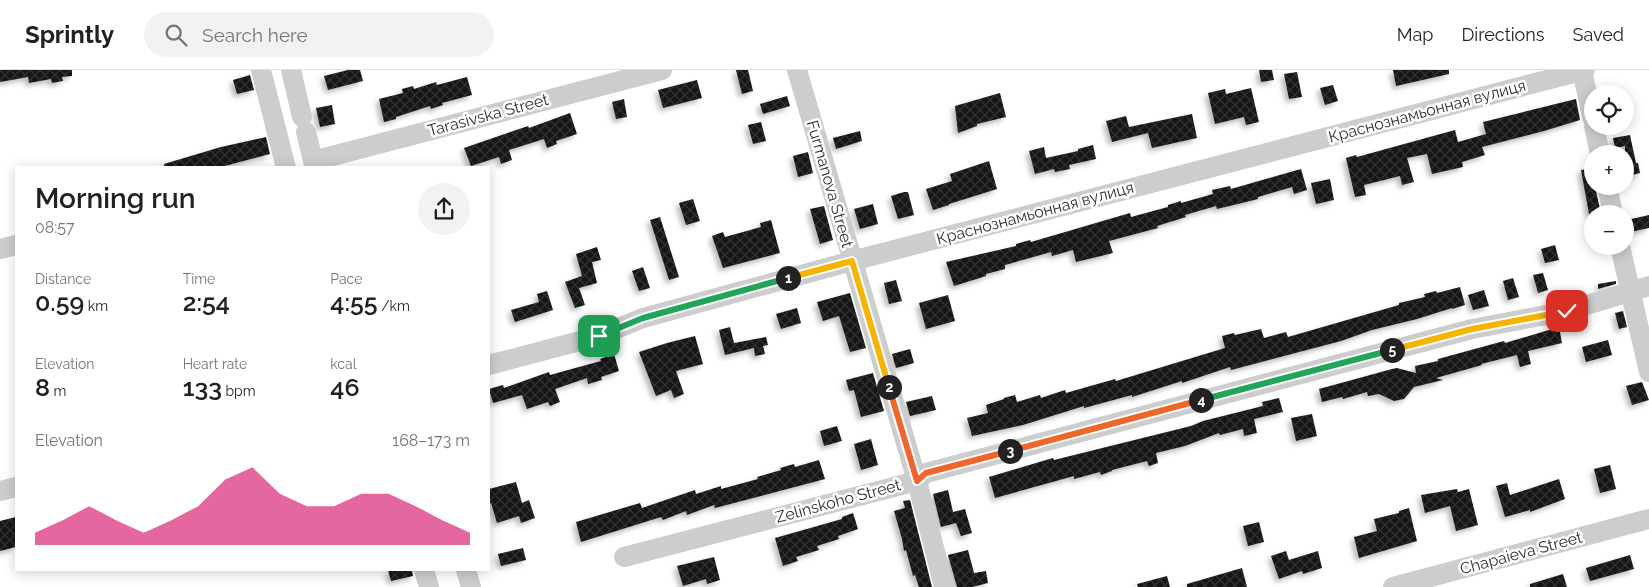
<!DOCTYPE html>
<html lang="en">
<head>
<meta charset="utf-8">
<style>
  body { margin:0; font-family:Raleway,sans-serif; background:#f2f2f2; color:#202124; height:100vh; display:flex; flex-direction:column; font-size:19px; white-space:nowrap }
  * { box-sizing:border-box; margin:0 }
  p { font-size:16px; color:#757577 }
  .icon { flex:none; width:28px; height:28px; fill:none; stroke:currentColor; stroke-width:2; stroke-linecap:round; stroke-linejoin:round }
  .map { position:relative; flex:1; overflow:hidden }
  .side { position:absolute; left:15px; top:96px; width:475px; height:405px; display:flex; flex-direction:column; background:#fff; border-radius:0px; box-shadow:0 2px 12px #0003 }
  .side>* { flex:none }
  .buttons { position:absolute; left:1584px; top:15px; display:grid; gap:10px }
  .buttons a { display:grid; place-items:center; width:50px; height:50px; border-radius:50%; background:#fff; box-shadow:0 2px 12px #0003; font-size:25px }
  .pin { position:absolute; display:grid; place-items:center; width:42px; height:42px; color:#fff; margin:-21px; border-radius:10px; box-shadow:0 2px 8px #0006 }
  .km { position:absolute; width:25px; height:25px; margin:-12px; border-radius:50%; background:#222; color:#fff; font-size:14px; line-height:25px; text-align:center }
  .round { display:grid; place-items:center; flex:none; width:52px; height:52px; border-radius:26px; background:#f2f2f2 }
  .head { display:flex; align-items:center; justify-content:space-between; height:85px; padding:0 20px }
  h1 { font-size:28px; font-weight:600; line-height:38px }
  .figures { display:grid; grid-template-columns:repeat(3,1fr); gap:8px; height:85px; padding:5px 20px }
  .figures div { display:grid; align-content:center }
  .figures b { font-size:25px; font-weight:600 }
  .figures small { font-size:14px; font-weight:400 }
  .figures p { font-size:14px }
  .chart { height:140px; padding:10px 20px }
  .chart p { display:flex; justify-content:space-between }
  .chart svg { width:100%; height:90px; margin-top:5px; fill:#db2777; opacity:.7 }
  header { display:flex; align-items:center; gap:30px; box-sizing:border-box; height:70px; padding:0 25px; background:#fff; border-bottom:1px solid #e0e0e0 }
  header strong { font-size:24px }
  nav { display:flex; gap:28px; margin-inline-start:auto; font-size:18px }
  .search { width:350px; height:45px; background:#f2f2f2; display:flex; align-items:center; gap:12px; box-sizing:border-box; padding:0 18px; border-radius:28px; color:#757577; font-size:19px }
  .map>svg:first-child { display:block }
  .building { fill:url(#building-cross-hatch); filter:url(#shadow) }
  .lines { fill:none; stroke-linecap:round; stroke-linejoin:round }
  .minor { stroke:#cdcdcd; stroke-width:20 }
  .split-1-casing { stroke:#fff; stroke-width:10 }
  .split-2-casing { stroke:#fff; stroke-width:10 }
  .split-3-casing { stroke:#fff; stroke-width:10 }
  .split-4-casing { stroke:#fff; stroke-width:10 }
  .split-5-casing { stroke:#fff; stroke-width:10 }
  .split-6-casing { stroke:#fff; stroke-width:10 }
  .split-1 { stroke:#22a559; stroke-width:6 }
  .split-2 { stroke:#f5b400; stroke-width:6 }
  .split-3 { stroke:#f0652b; stroke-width:6 }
  .split-4 { stroke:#f0652b; stroke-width:6 }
  .split-5 { stroke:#22a559; stroke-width:6 }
  .split-6 { stroke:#f5b400; stroke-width:6 }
  .labels { text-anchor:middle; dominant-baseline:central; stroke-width:5; stroke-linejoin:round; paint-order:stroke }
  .street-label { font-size:16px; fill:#303030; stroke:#fff }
</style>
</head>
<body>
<header>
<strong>Sprintly</strong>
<div class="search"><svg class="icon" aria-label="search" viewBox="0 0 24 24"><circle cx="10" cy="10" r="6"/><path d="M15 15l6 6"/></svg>Search here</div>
<nav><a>Map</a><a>Directions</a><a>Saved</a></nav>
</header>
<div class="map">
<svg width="1649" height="517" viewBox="0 0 1649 517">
  <defs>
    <pattern id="building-cross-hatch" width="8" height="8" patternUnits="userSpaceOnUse" patternTransform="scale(1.25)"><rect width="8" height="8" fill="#171717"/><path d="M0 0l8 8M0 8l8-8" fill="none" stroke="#303030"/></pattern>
    <filter id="shadow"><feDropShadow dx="-3.5" dy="3.5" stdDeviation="2.5" flood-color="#0004"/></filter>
  </defs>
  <rect width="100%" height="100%" fill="#fff"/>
  <path class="building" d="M 0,0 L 72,0 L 72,6 L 62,7 L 63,11 L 52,13 L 51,9 L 29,13 L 28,7 L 0,12 Z
    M 348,0 L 360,0 L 363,11 L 328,20 L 324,6 Z
    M 736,0 L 748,0 L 753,21 L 742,24 Z
    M 1259,0 L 1272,0 L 1274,10 L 1261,12 Z
    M 1393,0 L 1449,0 L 1449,4 L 1396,16 Z
    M 1297,2 L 1302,27 L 1289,29 L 1284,4 Z
    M 250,5 L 254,20 L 237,24 L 233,10 Z
    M 467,7 L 472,25 L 442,33 L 443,35 L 431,39 L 430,36 L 396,47 L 396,49 L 384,52 L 379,29 L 403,23 L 402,19 L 413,16 L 414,19 L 436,12 L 437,15 Z
    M 697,10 L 702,28 L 663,38 L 658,20 Z
    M 1333,15 L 1338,31 L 1325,35 L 1320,18 Z
    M 1251,18 L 1259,52 L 1246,55 L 1244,47 L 1215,54 L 1208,23 L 1225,19 L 1226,24 Z
    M 1000,23 L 1006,47 L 977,54 L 977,56 L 958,63 L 955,36 Z
    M 787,26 L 790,36 L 763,44 L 760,34 Z
    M 624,29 L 627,47 L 616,49 L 612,32 Z
    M 1576,29 L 1580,50 L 1544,61 L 1482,77 L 1485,85 L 1462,92 L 1463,97 L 1432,104 L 1427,84 L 1407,88 L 1414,112 L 1402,115 L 1400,106 L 1364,115 L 1366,125 L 1355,127 L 1346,88 L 1356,85 L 1357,87 L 1455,60 L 1458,72 L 1486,64 L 1483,52 Z
    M 332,35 L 335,54 L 320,57 L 316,38 Z
    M 570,43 L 577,64 L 556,71 L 557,74 L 547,78 L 544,69 L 509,80 L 512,90 L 501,94 L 499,87 L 471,96 L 464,78 L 522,58 L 528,56 L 529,58 Z
    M 1192,44 L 1197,68 L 1152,78 L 1148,63 L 1112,72 L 1106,51 L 1126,46 L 1129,57 Z
    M 761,52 L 766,71 L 753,74 L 748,55 Z
    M 860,61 L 862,71 L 836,79 L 833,68 Z
    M 1630,65 L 1636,93 L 1638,93 L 1640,103 L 1625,107 L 1625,76 L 1615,78 L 1613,68 Z
    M 266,67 L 270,84 L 217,98 L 164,98 L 164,94 L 221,77 Z
    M 1093,75 L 1096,89 L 1069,95 L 1070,99 L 1055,102 L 1054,99 L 1035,104 L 1029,81 L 1044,77 L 1046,88 L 1078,81 L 1078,79 Z
    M 808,82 L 813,103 L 798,107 L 793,86 Z
    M 989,91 L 997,119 L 949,134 L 949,135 L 933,140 L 926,119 L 952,111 L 950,104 Z
    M 1592,98 L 1592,116 L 1595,116 L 1601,144 L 1589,144 L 1581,100 Z
    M 1301,99 L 1307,120 L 1294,124 L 1292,117 L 1258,127 L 1258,129 L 1246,132 L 1217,139 L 1216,136 L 1185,145 L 1186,147 L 1157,156 L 1158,158 L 1109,171 L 1113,183 L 1101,186 L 1076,192 L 1073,180 L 1052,186 L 1051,182 L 1005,195 L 1005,199 L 986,204 L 986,206 L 954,216 L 946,192 L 1016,176 L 1016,174 L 1030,170 L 1031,172 L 1130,143 L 1131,147 L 1168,137 L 1168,135 L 1181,131 L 1181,133 L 1213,124 L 1212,120 L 1230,116 L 1231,119 Z
    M 1330,109 L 1334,130 L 1316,134 L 1311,113 Z
    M 904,122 L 908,122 L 914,145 L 898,149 L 891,126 Z
    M 693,129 L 700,151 L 686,155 L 679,133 Z
    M 873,134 L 878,154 L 860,159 L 854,139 Z
    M 824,136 L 833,170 L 820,174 L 810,139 Z
    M 1649,145 L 1649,158 L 1630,162 L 1627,150 Z
    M 660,147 L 679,207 L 669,210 L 650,150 Z
    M 771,150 L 780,183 L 723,198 L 712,166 L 723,162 L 725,167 L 761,157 L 760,153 Z
    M 1555,175 L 1559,190 L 1545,193 L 1541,179 Z
    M 597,177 L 601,190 L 592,192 L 597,213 L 579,218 L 585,235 L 575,238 L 565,212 L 582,206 L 576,184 Z
    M 643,197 L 650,218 L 639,221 L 632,201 Z
    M 1543,203 L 1548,220 L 1538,223 L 1533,205 Z
    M 1513,208 L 1519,227 L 1508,230 L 1503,211 Z
    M 896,210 L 902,231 L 889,234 L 884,213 Z
    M 1616,211 L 1616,214 L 1598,219 L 1598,214 Z
    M 1460,217 L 1465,235 L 1452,239 L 1452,238 L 1417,249 L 1372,260 L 1341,271 L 1231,300 L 1230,297 L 1182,313 L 1182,311 L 1132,327 L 1132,325 L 1084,338 L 1084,336 L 1023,355 L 972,366 L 967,348 L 988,343 L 986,335 L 1004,329 L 1004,328 L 1015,325 L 1017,332 L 1040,325 L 1041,328 L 1065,320 L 1066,323 L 1115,309 L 1116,311 L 1225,278 L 1222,266 L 1234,263 L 1235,265 L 1261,259 L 1264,268 L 1286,262 L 1288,267 L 1399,235 L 1399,233 L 1425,227 L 1424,224 L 1436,221 L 1437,223 Z
    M 1484,220 L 1489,236 L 1473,240 L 1468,225 Z
    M 547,221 L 553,240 L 515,252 L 511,240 L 539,232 L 537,224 Z
    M 850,223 L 866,278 L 850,282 L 839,246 L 823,251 L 817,232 Z
    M 948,225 L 955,251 L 926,259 L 919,233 Z
    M 797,238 L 801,253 L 781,259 L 776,244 Z
    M 1623,241 L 1627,257 L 1619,259 L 1615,243 Z
    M 730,257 L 734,273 L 766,267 L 768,275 L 763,276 L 765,284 L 755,286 L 754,278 L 725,285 L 719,260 Z
    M 1559,257 L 1562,273 L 1528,281 L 1531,294 L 1520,297 L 1517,285 L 1481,294 L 1482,295 L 1436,308 L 1443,310 L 1414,317 L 1404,329 L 1394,331 L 1379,324 L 1368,326 L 1367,322 L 1343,329 L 1342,327 L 1322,332 L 1319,319 L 1392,299 L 1397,298 L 1416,303 L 1415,296 L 1438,291 L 1438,289 L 1504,271 L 1505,273 Z
    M 695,266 L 703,294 L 676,301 L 684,324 L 674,328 L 671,320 L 656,326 L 639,282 L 667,273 Z
    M 1608,270 L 1612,285 L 1586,292 L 1582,277 Z
    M 910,279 L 914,293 L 896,298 L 892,284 Z
    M 614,284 L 619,301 L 601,307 L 602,310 L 588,314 L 587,308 L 555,319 L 560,332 L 550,336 L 548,332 L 527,339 L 522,325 L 493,333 L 489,319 L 503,315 L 504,318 L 549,302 L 550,305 L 568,300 L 601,291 L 600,289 Z
    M 873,303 L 884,341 L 861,347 L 854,320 L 849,321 L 846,310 Z
    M 1642,312 L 1649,330 L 1632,335 L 1626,316 Z
    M 932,326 L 936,340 L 910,346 L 906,332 Z
    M 1279,328 L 1283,342 L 1254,349 L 1257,363 L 1244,366 L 1243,359 L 1220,365 L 1219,363 L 1185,376 L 1156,383 L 1158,393 L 1149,396 L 1147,391 L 1112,400 L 1112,401 L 1101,405 L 1100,402 L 1074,409 L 1074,406 L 995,428 L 989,407 L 1053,388 L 1054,390 L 1191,356 L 1203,351 L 1263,336 L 1262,332 Z
    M 1312,344 L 1317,366 L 1296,371 L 1291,348 Z
    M 837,356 L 842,371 L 824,376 L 820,361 Z
    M 871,369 L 878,395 L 861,400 L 854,374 Z
    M 819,390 L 825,409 L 715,438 L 714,435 L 687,445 L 686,441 L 663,450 L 661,447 L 581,472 L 576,452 L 640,433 L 642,438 L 695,420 L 696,424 L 721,416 L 721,419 L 758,409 L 757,407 L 781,400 L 780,398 L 794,394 L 795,397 Z
    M 1610,395 L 1616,419 L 1600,423 L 1594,399 Z
    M 1559,409 L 1565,429 L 1530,442 L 1530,440 L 1505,447 L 1496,416 L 1507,413 L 1510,425 Z
    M 516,412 L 522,433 L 529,430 L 535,448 L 521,453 L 519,446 L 497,453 L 491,433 L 489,433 L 489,419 Z
    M 1457,419 L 1458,422 L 1469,419 L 1478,455 L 1456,461 L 1450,436 L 1425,443 L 1421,425 Z
    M 948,420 L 953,442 L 965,439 L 972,463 L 961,466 L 956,453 L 941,457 L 933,424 Z
    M 910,430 L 932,517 L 919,517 L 915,505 L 913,506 L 906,480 L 904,481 L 902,469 L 894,441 L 905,438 L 903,431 Z
    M 1409,438 L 1417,471 L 1359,488 L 1354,467 L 1377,461 L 1374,449 L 1399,443 L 1399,441 Z
    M 853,443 L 858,459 L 838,466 L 839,469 L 817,476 L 819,480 L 796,487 L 798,491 L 783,496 L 775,468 L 842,449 L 842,447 Z
    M 16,447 L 16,477 L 0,481 L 0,451 Z
    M 1259,452 L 1264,472 L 1248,476 L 1243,456 Z
    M 523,478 L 526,490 L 501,496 L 498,484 Z
    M 968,480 L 974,503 L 986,501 L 988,513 L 972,517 L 957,517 L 948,485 Z
    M 1286,481 L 1289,490 L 1318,481 L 1322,498 L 1303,504 L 1302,501 L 1279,509 L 1271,486 Z
    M 1630,485 L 1634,499 L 1590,511 L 1586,498 Z
    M 714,487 L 720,510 L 707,514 L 706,509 L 683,516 L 677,496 Z
    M 1242,498 L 1247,517 L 1187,517 L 1187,514 Z
    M 388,500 L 412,500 L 413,506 L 391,511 Z
    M 1563,504 L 1567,517 L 1530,517 L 1530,514 Z
    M 1167,506 L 1170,517 L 1138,517 L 1137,514 Z"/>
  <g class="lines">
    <path class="minor" d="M 261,0 L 286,98
      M 291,0 L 302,47
      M 797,0 L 917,411 L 944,517
      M 1582,0 L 1592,47
      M 1594,56 L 1600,84
      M 306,62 L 315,98
      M 313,91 L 662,0
      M 1607,116 L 1613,144
      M 1620,176 L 1649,302
      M 0,179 L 16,175
      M 489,295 L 599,266 L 643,248 L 852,191 L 1585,0
      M 0,421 L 16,417
      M 624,487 L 917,411 L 926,403 L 1472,259 L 1567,241 L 1649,216
      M 424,500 L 429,517
      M 466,500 L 471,517
      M 1393,517 L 1649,449"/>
  </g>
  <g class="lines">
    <g class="split-1-casing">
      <path id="split-1" d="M 599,266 L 643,248 L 788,208"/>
    </g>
    <g class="split-2-casing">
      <path id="split-2" d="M 788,208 L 852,191 L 889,317"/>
    </g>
    <g class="split-3-casing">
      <path id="split-3" d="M 889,317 L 917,411 L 926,403 L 1010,381"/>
    </g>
    <g class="split-4-casing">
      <path id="split-4" d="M 1010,381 L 1201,330"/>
    </g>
    <g class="split-5-casing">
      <path id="split-5" d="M 1201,330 L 1392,280"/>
    </g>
    <g class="split-6-casing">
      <path id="split-6" d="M 1392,280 L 1472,259 L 1567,241"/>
    </g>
    <use href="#split-1" class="split-1"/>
    <use href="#split-2" class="split-2"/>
    <use href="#split-3" class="split-3"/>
    <use href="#split-4" class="split-4"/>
    <use href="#split-5" class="split-5"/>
    <use href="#split-6" class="split-6"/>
  </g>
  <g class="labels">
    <g class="street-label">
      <text transform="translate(1427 41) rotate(-15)">Краснознамьонная вулиця</text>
      <text transform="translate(488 45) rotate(-15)">Tarasivska Street</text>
      <text transform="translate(830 114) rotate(74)">Furmanova Street</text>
      <text transform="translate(1035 143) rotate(-15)">Краснознамьонная вулиця</text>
      <text transform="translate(838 431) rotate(-15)">Zelinskoho Street</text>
      <text transform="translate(1521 483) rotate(-15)">Chapaieva Street</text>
    </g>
  </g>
</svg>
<div class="buttons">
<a><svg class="icon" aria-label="locate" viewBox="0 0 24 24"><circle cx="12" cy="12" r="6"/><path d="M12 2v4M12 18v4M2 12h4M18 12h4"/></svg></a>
<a>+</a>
<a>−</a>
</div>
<div class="pin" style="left:599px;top:266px;background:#1e9e55"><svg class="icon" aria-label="arrive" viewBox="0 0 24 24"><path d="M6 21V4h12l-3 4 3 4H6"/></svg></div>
<div class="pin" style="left:1567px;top:241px;background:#d93025"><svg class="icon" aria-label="check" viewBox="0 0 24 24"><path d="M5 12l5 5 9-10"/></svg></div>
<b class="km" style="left:788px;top:208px">1</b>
<b class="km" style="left:889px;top:317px">2</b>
<b class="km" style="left:1010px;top:381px">3</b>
<b class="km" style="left:1201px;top:330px">4</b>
<b class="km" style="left:1392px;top:280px">5</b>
<section class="side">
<div class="head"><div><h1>Morning run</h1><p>08:57</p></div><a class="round"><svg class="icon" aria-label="share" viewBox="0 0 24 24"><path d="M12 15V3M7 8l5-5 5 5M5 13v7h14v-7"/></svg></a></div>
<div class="figures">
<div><p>Distance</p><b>0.59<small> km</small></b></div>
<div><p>Time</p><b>2:54</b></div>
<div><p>Pace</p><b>4:55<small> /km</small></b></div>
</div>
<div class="figures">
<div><p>Elevation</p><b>8<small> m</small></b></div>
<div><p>Heart rate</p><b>133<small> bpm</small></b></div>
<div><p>kcal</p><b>46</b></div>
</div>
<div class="chart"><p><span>Elevation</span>168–173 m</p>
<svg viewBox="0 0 160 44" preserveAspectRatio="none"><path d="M0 44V38L10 32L20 25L30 32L40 38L50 32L60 25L70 12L80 6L90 19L100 25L110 25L120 19L130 19L140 25L150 32L160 38V44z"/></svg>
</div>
</section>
</div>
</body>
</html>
